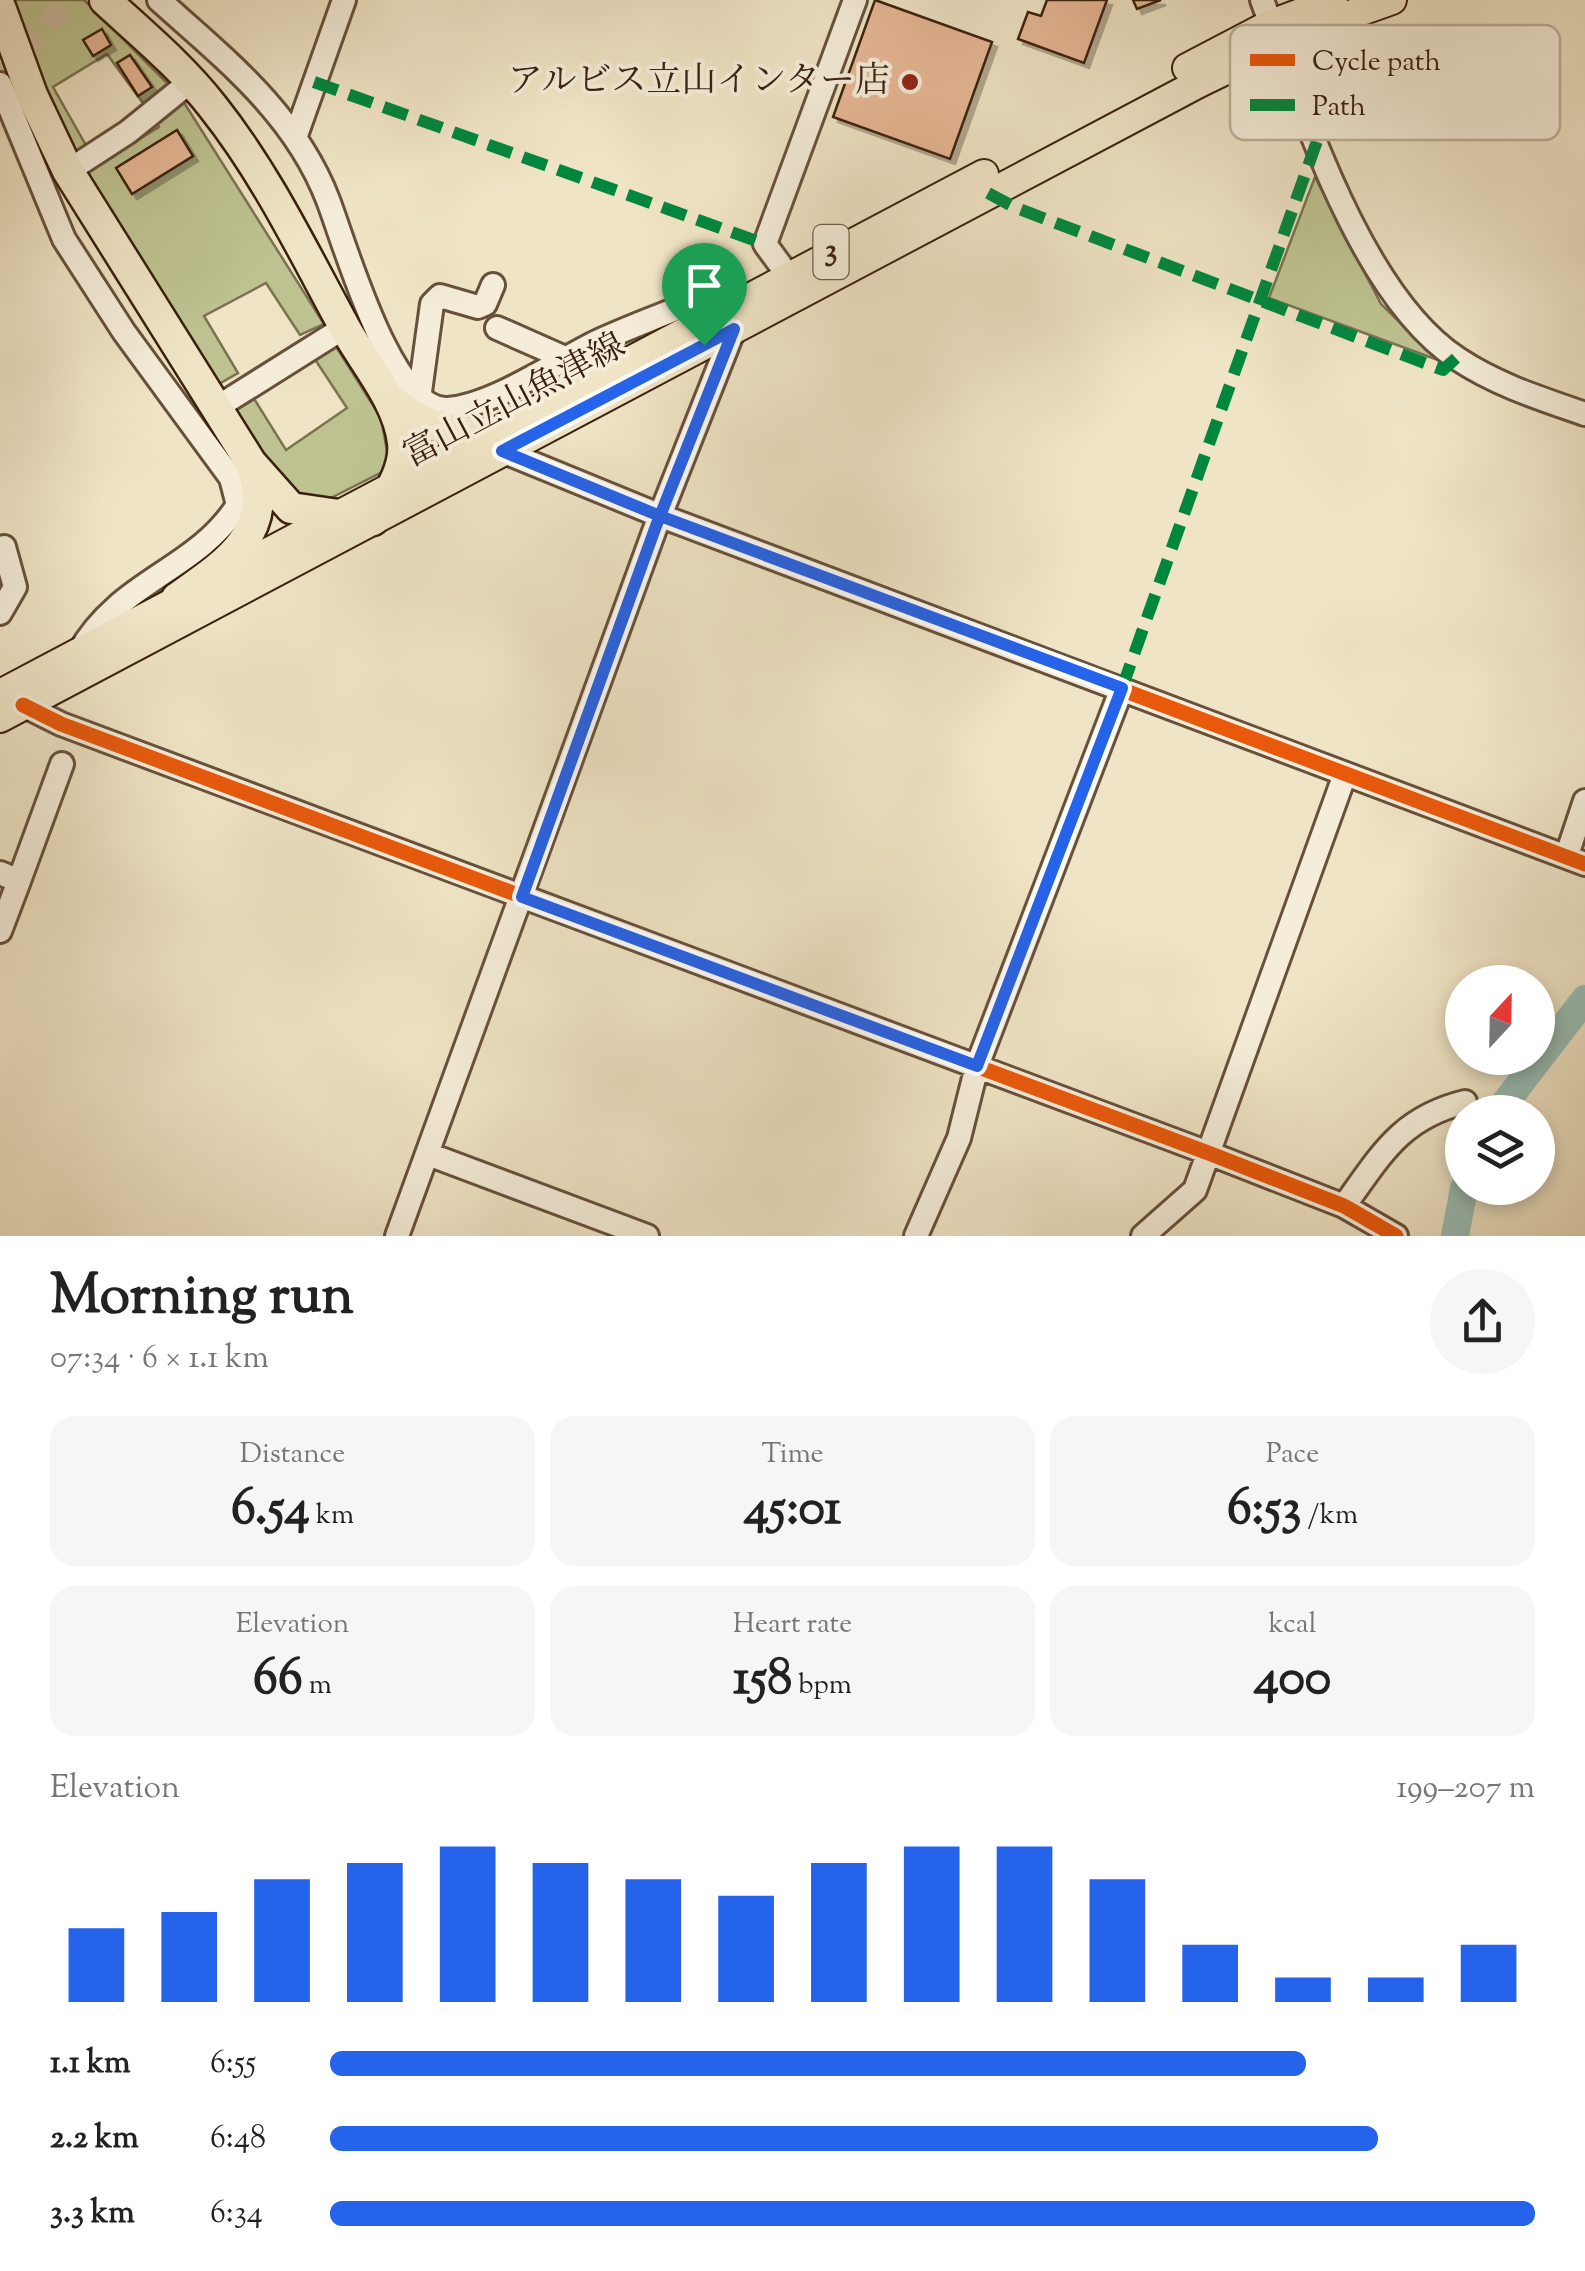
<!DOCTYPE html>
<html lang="en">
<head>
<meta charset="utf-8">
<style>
  body { margin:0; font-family:"Sorts Mill Goudy","Noto Serif JP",serif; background:#f6f6f6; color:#222; height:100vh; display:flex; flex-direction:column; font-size:38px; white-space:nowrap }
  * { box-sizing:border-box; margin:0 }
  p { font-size:32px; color:#767676 }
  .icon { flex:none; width:55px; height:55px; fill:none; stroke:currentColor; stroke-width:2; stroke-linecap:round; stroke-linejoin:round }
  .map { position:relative; height:1236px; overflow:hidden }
  .details { display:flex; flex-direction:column; background:#fff; flex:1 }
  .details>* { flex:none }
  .needle { width:65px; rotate:22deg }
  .controls { position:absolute; left:1445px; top:965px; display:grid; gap:20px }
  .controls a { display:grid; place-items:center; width:110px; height:110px; border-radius:50%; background:#fff; box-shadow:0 5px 15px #0003; font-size:50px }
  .pin { position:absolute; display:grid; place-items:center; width:85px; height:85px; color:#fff; margin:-102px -42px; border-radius:50% 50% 50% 0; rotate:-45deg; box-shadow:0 0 10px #0007 }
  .pin .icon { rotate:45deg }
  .round { display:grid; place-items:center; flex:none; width:105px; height:105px; border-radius:52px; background:#f6f6f6 }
  .summary { display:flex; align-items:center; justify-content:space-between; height:170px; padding:0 50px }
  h1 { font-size:55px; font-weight:800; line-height:75px }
  .figures { display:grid; grid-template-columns:repeat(3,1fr); gap:15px; height:170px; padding:10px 50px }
  .figures div { display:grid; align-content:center; border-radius:25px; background:#f6f6f6; text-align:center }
  .figures b { font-size:50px; font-weight:800 }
  .figures small { font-size:28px; font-weight:400 }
  .figures p { font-size:28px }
  .chart { height:280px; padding:20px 50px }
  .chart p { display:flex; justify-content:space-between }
  .chart svg { width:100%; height:180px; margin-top:10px; stroke:#2563eb; stroke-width:6 }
  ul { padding:0 50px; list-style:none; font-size:32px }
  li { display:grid; grid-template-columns:160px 120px 1fr; align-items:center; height:75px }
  li i { height:25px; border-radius:12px; background:#2563eb }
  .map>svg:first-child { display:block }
  .green { fill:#bec391; stroke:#7c7250; stroke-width:2.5 }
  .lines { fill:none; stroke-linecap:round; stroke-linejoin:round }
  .river { stroke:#9abeb6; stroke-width:28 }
  .building { fill:#e6b795; stroke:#3a200f; stroke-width:2.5; filter:url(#shadow) }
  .minor-tunnel { stroke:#cbbda1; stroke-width:22; stroke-dasharray:22 11; stroke-linecap:butt }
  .minor-casing { stroke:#67513c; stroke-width:28 }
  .major-casing { stroke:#3a200f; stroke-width:32 }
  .highway-casing { stroke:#3a200f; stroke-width:35 }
  .minor { stroke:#f5edd9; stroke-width:22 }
  .major { stroke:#efe4c5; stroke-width:28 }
  .highway { stroke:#efe4c5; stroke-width:30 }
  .quiet { stroke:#00873e; stroke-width:12; stroke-dasharray:25 12; stroke-linecap:butt }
  .cycleway-casing { stroke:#f5edd9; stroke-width:21 }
  .cycleway { stroke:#e8590c; stroke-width:15 }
  .route-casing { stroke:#fff; stroke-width:20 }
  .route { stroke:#2563eb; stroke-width:12 }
  .poi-dot { fill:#8f2418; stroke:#f5edd9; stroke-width:4 }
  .labels { text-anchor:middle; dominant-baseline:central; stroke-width:8; stroke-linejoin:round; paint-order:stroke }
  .shield { fill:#f5edd9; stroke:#725e4c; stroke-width:2.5 }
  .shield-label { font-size:32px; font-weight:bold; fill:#3a200f }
  .poi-label { font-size:35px; fill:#3a200f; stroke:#f5edd9; text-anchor:end }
  .street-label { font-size:35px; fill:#3a200f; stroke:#f5edd9 }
  .key { fill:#f5edd9; stroke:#bdb09c; stroke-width:2.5 }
  .key-label { font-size:28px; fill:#3a200f }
</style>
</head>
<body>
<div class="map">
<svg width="1585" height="1236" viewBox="0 0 1585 1236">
  <defs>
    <filter id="shadow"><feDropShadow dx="5" dy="5" stdDeviation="0" flood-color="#0004"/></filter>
  </defs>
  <rect width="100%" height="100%" fill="#efe4c5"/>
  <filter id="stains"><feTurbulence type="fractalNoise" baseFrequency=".002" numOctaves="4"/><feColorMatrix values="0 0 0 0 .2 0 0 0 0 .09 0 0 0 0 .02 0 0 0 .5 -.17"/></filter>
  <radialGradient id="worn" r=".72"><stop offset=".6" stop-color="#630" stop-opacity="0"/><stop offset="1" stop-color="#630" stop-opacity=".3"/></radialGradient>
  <path class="green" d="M 7,0 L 84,0 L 168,84 L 145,106 L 107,54 L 53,87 L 88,149 L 74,153 L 47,103 Z
    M 183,101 L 324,324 L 300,335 L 266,283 L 204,316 L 238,373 L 217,385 L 82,174 L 159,127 L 156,121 Z
    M 1315,177 L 1381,304 L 1438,360 L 1269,298 Z
    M 335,345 L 381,418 L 390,468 L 319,504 L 291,501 L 232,413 L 253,397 L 286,450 L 347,408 L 314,358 Z"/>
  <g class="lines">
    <path class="river" d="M 1498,1112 L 1585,999
      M 1455,1236 L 1464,1188"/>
  </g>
  <path class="building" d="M 875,0 L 992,42 L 950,159 L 833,117 Z
    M 1047,0 L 1107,0 L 1084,63 L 1018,39 L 1028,12 L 1041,16 Z
    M 1133,0 L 1161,0 L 1137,9 Z
    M 102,29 L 111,45 L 93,56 L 83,40 Z
    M 130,55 L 152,87 L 138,96 L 117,63 Z
    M 177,130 L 193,156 L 132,194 L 116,168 Z"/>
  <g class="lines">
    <path class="minor-tunnel" d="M 4,75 L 68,0"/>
    <g class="minor-casing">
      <path id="minor" d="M 159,0 C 225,59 295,114 328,200 C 345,244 392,412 447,409 C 493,406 557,361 599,341 C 627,328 655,318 683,306 L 712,316
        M 1262,0 C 1302,107 1360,295 1458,359 C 1497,385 1542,399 1585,414
        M 0,84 L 64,239 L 124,332 L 231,478 L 238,505 C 195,572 120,579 78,654
        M 295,138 L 344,0
        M 68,171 L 128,132 L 191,81
        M 787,274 L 765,244 L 855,0
        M 497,328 L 565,358
        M 419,399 L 432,304 L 440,296 L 478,307 L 485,304 L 493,285
        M 216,408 L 345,327
        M 502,451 L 661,516 L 1585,864
        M 0,613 L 15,587 L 4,547
        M 23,705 L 61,724 L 1211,1154 L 1344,1206 L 1396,1236
        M 1567,855 L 1585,801
        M 0,873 L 19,881 L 0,931
        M 19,881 L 62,764
        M 428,1154 L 647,1236
        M 1344,1206 C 1381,1155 1400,1118 1465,1102
        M 397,1236 L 656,526 L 734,329
        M 916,1236 L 959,1138 L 977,1066 L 1122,688
        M 1143,1236 L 1195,1190 L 1345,774"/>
    </g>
    <g class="major-casing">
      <path id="major" d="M 1187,68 L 1271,24 L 1333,1
        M 0,694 L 984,174
        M 0,718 L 1199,83 L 1308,30 L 1392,0"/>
    </g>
    <g class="highway-casing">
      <path id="highway" d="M 0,7 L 32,95 L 68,171 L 251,463 L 291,508 L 373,520 C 386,497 406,470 403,443 C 399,402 365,364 345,328 C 304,253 267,175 213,107 C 182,67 142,34 105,0
        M 389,398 C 419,426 446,430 486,435
        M 177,598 C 222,566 274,535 253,471"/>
    </g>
    <use href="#minor" class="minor"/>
    <use href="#major" class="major"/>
    <use href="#highway" class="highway"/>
    <path class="quiet" d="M 314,82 L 765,244
      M 988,193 L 1014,207 L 1443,370 L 1456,358
      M 1122,688 L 1317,141"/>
    <g class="cycleway-casing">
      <path id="cycleway" d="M 502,451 L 661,516 L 1585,864
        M 23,705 L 61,724 L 1211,1154 L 1344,1206 L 1396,1236"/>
    </g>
    <use href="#cycleway" class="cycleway"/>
  </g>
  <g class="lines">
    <g class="route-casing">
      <path id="route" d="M 704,345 L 734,329 L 660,516 L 656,526 L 522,897 L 977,1066 L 1122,688 L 660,516 L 502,451 L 704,345"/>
    </g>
    <use href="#route" class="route"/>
  </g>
  <circle class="poi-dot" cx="910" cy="82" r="10"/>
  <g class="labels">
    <rect class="shield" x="813.5" y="225" width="35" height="54" rx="8"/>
    <g class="shield-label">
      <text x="831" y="252">3</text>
    </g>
    <g class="poi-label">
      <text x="890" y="82">アルビス立山インター店</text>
    </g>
    <g class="street-label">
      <text transform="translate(515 402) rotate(-28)">富山立山魚津線</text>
    </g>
  </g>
  <rect x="1230" y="25" width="330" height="115" rx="15" class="key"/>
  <rect x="1250" y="54" width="45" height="12" fill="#e8590c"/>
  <rect x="1250" y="99" width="45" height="12" fill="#00873e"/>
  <g class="key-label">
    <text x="1312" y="70">Cycle path</text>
    <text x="1312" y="115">Path</text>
  </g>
  <rect width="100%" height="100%" filter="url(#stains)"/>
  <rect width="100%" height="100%" fill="url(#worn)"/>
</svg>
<div class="controls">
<a><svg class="needle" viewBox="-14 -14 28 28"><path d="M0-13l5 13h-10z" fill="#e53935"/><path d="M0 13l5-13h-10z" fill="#767676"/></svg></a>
<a><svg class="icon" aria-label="layers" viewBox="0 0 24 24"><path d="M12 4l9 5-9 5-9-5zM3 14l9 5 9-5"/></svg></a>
</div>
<div class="pin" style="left:704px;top:345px;background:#1e9e55"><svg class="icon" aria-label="arrive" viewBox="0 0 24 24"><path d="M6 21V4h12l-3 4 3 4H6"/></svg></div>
</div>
<section class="details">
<div class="summary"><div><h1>Morning run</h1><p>07:34 · 6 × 1.1 km</p></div><a class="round"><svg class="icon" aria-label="share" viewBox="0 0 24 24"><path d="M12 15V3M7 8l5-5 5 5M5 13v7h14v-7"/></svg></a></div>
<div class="figures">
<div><p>Distance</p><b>6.54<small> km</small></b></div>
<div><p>Time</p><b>45:01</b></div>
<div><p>Pace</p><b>6:53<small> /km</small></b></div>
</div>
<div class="figures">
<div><p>Elevation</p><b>66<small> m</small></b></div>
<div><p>Heart rate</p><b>158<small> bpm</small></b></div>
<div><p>kcal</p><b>400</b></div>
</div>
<div class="chart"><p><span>Elevation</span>199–207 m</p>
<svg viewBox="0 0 160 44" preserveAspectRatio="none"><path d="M5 44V26M15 44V22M25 44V14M35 44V10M45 44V6M55 44V10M65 44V14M75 44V18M85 44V10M95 44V6M105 44V6M115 44V14M125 44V30M135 44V38M145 44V38M155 44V30"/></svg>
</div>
<ul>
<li><b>1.1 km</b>6:55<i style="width:81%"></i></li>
<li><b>2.2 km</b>6:48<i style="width:87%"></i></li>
<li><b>3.3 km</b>6:34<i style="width:100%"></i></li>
</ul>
</section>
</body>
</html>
